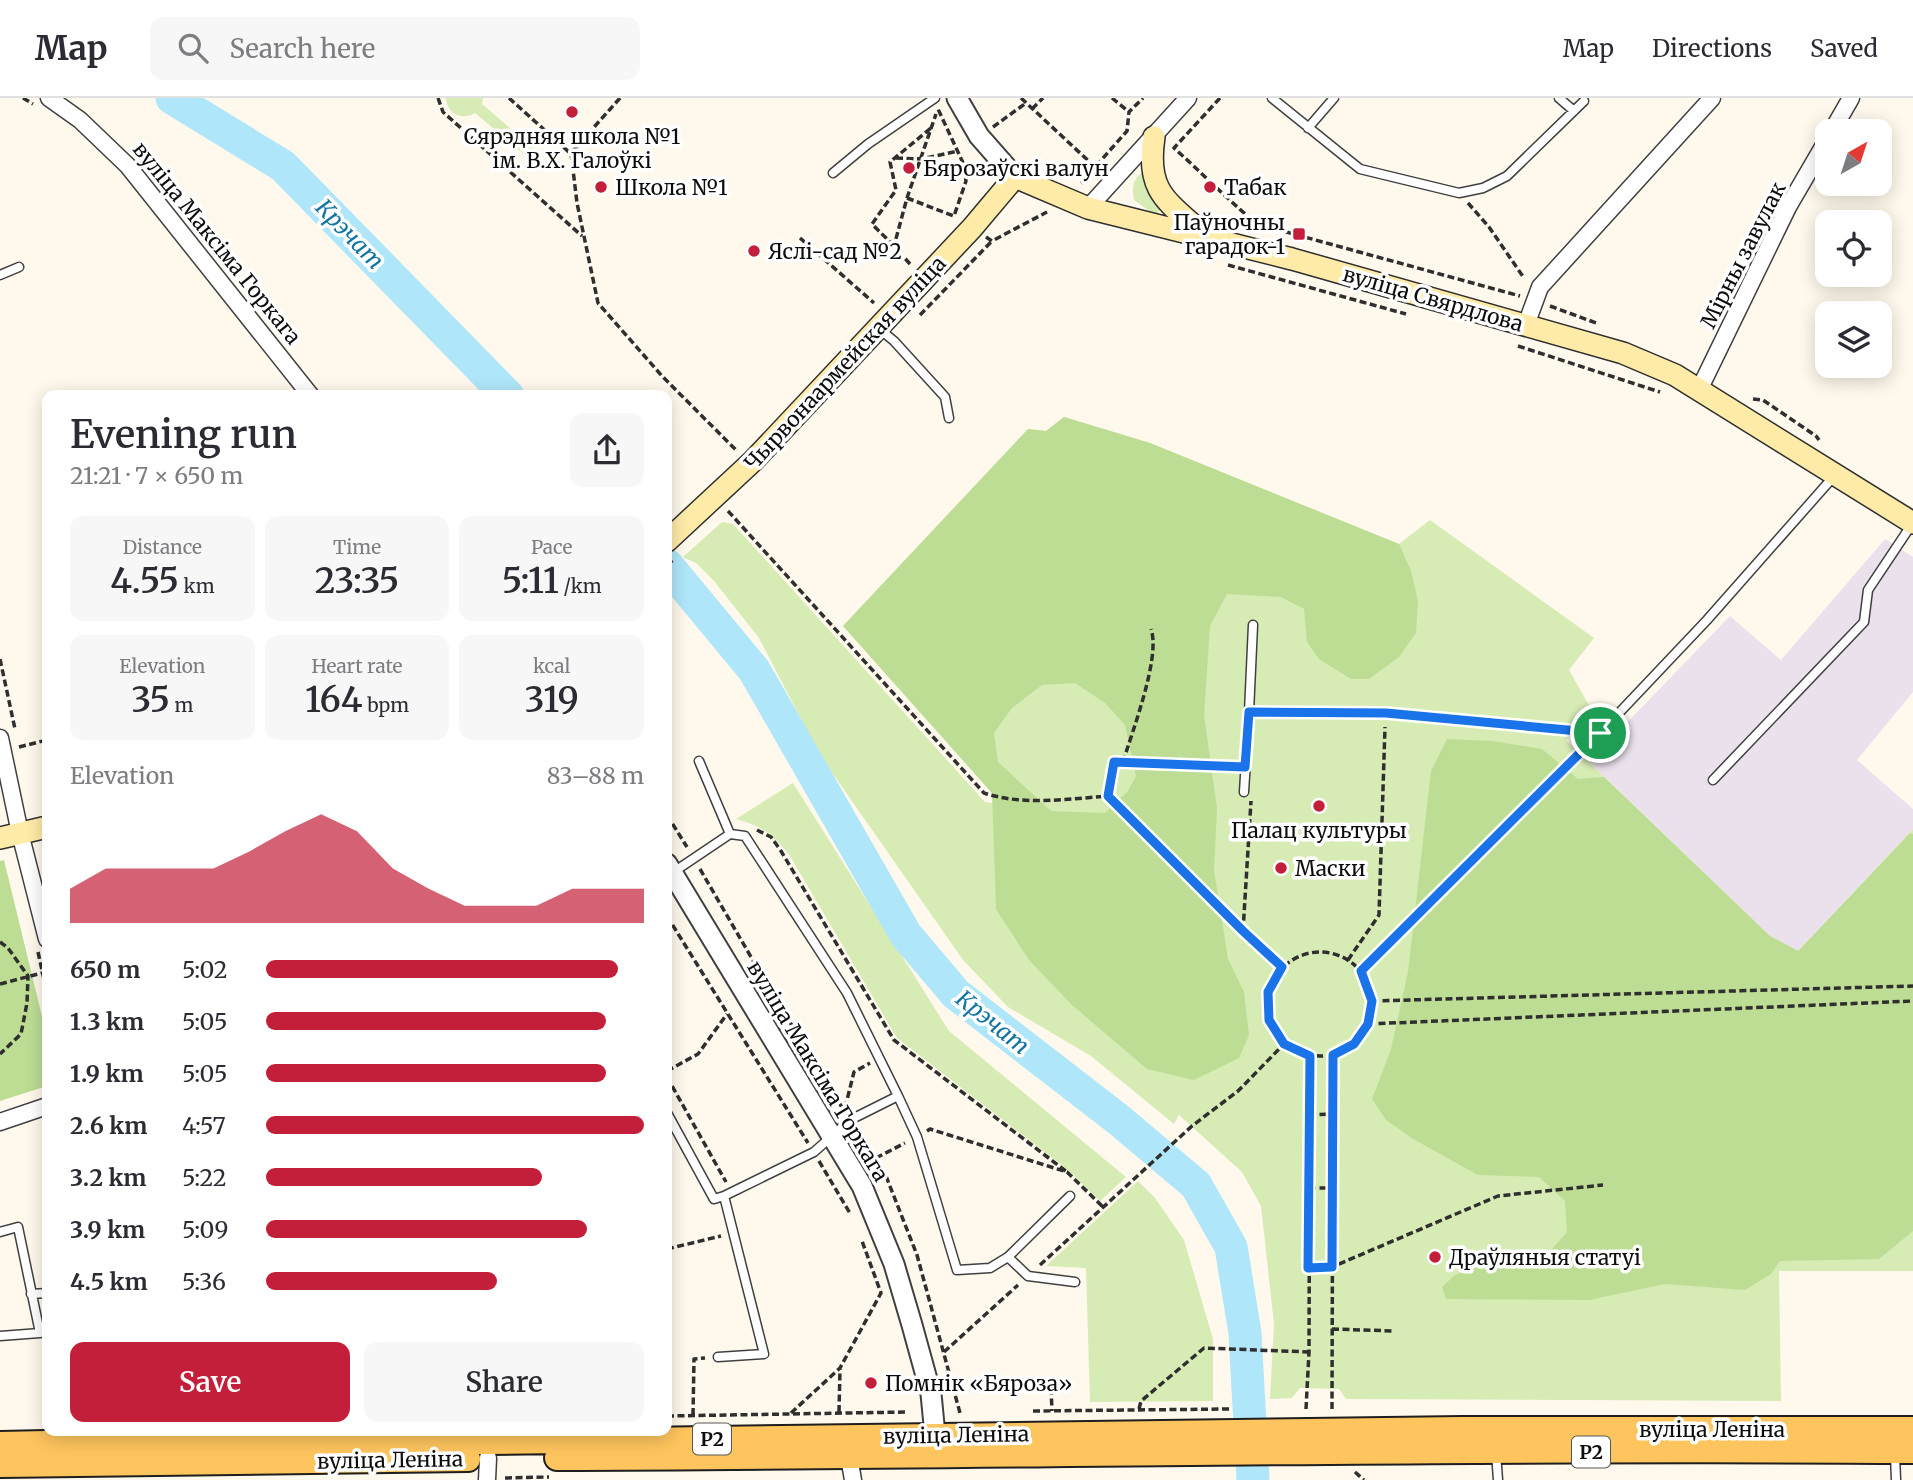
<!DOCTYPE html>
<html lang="en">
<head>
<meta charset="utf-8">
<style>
  body { margin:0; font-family:Merriweather,serif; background:#f7f7f7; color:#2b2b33; height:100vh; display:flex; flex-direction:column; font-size:26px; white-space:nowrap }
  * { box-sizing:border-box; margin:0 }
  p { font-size:23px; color:#7c7c81 }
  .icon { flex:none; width:38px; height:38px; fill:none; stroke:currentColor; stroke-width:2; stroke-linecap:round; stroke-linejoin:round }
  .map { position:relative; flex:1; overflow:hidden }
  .drawer { position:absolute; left:42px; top:292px; width:630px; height:1046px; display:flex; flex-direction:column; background:#fff; border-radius:14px; box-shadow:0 4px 18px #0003 }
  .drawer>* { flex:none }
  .needle { width:46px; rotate:39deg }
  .tools { position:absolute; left:1815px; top:21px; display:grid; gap:14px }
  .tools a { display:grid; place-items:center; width:77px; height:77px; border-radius:14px; background:#fff; box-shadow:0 4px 18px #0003; font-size:35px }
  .pin { position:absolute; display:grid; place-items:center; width:60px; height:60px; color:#fff; margin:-30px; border:4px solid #fff; border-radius:50%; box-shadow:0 2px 7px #0007 }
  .round { display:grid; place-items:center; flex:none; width:74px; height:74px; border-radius:14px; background:#f7f7f7 }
  .summary { display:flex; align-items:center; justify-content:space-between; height:119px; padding:0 28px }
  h1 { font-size:38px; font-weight:600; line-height:52px }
  .stats { display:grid; grid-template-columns:repeat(3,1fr); gap:10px; height:119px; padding:7px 28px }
  .stats div { display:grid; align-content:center; border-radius:14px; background:#f7f7f7; text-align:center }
  .stats b { font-size:35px; font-weight:600 }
  .stats small { font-size:19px; font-weight:400 }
  .stats p { font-size:19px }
  .chart { height:196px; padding:14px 28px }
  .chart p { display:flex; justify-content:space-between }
  .chart svg { width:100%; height:126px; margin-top:7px; fill:#c31f3a; opacity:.7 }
  .action { display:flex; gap:14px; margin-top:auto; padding:14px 28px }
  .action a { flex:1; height:80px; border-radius:14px; background:#c31f3a; color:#fff; font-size:28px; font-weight:600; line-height:80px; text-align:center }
  .action a+a { background:#f7f7f7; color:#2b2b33 }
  ul { padding:0 28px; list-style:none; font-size:23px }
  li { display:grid; grid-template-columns:112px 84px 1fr; align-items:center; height:52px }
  li i { height:18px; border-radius:9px; background:#c31f3a }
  header { display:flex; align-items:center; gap:42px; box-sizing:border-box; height:98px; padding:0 35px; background:#fff; border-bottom:2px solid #e1e1e2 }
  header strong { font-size:33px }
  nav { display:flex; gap:38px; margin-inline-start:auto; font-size:24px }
  .search { width:490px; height:63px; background:#f7f7f7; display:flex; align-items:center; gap:18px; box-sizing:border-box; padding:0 24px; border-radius:14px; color:#7c7c81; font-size:26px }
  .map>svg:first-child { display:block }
  .industrial { fill:#eae1ec }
  .green { fill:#d7ebb5 }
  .forest { fill:#bddd94; fill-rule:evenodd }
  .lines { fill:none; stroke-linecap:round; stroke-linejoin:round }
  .river { stroke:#afe6f9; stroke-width:33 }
  .service-casing { stroke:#404040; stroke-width:11 }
  .minor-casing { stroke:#404040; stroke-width:19 }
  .tertiary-casing { stroke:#404040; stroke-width:23 }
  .secondary-casing { stroke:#2f2f2f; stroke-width:24 }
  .primary-casing { stroke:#1e1e1e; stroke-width:28 }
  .path { stroke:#2f2f2f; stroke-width:3.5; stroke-dasharray:7 3.5; stroke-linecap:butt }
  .service { stroke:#fff; stroke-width:8 }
  .minor { stroke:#fff; stroke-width:16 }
  .tertiary { stroke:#fff; stroke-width:19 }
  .secondary { stroke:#ffeba8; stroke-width:21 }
  .primary { stroke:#fec55e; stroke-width:24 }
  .route-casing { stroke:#fff; stroke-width:14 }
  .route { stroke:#1a73e8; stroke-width:9 }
  .poi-dot { fill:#c31f3a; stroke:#fff; stroke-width:2.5 }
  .labels { text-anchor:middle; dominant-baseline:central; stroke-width:7; stroke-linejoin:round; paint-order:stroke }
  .shield { fill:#fff; stroke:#565656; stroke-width:2 }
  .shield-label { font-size:19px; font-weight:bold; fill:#0d0d0d }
  .poi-label { font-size:21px; fill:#0d0d0d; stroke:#fff; text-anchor:start }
  .street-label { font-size:21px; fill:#0d0d0d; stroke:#fff }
  .water-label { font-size:23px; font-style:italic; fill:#1175a4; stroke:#fff }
</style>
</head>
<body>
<header>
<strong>Map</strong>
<div class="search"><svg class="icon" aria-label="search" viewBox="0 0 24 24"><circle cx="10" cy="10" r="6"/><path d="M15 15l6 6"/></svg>Search here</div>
<nav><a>Map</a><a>Directions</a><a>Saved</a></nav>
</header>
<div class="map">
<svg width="1913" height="1382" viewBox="0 0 1913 1382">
  <rect width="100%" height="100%" fill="#fff9ed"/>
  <path class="industrial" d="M 1885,441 L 1913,459 L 1913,594 L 1857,662 L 1913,711 L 1913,731 L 1798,853 L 1770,838 L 1589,664 L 1730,518 L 1781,562 Z"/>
  <path class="green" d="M 446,0 L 483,0 L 482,6 L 537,53 L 531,62 L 475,15 C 462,23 447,16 446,0 Z
    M 1143,74 L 1156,106 L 1161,112 L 1155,117 L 1134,102 C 1132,91 1132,81 1143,74 Z
    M 1064,319 L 1150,345 L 1399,446 L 1430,422 L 1594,540 L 1569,572 L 1594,616 L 1566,642 L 1770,838 L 1799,853 L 1913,731 L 1913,1173 L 1779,1173 L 1781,1303 L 1346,1301 L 1339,1291 L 1300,1290 L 1292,1300 L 1270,1301 L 1274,1226 L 1261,1108 L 1242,1074 L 1179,1017 L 1174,1026 L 1091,958 L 1008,909 L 963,862 L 819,656 L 759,540 L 714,483 L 696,465 L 683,459 L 722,424 L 733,426 L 985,704 L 992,705 L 992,695 L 843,528 L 1028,331 L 1046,333 Z
    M 793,685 L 949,933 L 1126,1079 L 1100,1103 L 1068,1072 L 897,940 L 790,758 C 774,737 762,728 736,721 Z
    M 1138,1083 L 1155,1100 L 1184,1142 L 1213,1241 L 1213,1303 L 1090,1304 L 1086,1170 L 1046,1168 Z"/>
  <path class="forest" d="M 1064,319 L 1150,345 L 1399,446 L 1411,473 L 1418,503 L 1416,535 L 1399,559 L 1369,581 L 1351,581 L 1319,561 L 1307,544 L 1304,511 L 1281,499 L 1227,496 L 1210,528 L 1204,617 L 1217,710 L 1214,772 L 1228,861 L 1244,894 L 1249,937 L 1239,960 L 1194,982 L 1147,971 L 1072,907 L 1029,862 L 996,811 L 992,695 L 843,528 L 1028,331 L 1046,333 ZM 1075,585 L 1105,605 L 1125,627 L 1136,678 L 1128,693 L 1105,715 L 1051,713 L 998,664 L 994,635 L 1012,610 L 1042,587 Z
    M 1447,641 L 1492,643 L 1542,651 L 1578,681 L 1604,679 L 1770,838 L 1798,853 L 1910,735 L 1913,736 L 1913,1133 L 1879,1161 L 1780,1163 L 1771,1176 L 1745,1192 L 1665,1186 L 1589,1202 L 1446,1201 L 1442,1189 L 1455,1177 L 1490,1165 L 1544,1160 L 1567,1134 L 1565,1103 L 1539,1079 L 1478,1077 L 1413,1041 L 1386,1022 L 1372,1001 L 1391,951 L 1408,874 L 1431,673 Z
    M 4,762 L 47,939 L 47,988 L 0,1003 L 0,763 Z"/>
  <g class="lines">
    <path class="river" d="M 172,0 L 283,68 L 508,298
      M 667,467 L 754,572 L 906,837 L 956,896 L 1119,1022 L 1196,1087 L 1231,1149 L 1245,1235 L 1253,1382"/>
    <g class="service-casing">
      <path id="service" d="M 1272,0 L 1360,71 L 1459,95 L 1483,90 L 1507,78 L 1584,3
        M 1559,0 L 1574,13
        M 1308,30 L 1334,0
        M 833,75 L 868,46 L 935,0
        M 0,177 L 19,169
        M 878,230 L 894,243 L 945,299 L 949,320
        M 1249,614 L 1253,527
        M 699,663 L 730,736
        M 1713,682 L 1864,524 L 1868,492 L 1912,426
        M 1244,694 L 1249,614 L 1386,615 L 1600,635 L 1707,522 L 1835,377
        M 672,775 L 730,736 L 745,738 L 847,895 L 898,998
        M 667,1015 L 714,1101 L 724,1098 L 764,1256 L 718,1259
        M 724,1098 L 814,1054 L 850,1022 L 898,998 L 917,1039 L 957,1172 L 990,1170 L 1008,1159 L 1070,1098
        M 0,1134 L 18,1129 L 40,1235 L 0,1238
        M 1008,1159 L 1028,1178 L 1075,1184
        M 31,1196 L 47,1195
        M 1496,1355 L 1498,1382
        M 1895,1357 L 1896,1382"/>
    </g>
    <g class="minor-casing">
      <path id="minor" d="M 49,0 L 80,22 L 128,68 L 311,298
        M 1832,33 L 1851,0
        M 1088,110 L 1188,0
        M 1526,227 L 1540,189 L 1712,0
        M 1699,292 L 1788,109 L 1827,42
        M 0,640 L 20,735 L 47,841
        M 0,1024 L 47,1008
        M 849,1359 L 853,1382
        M 487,1382 L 488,1360"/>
    </g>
    <g class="tertiary-casing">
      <path id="tertiary" d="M 957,0 L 979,38 L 1015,79
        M 667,766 L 862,1088 L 894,1166 L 912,1227 L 931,1296 L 935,1337"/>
    </g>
    <g class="secondary-casing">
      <path id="secondary" d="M 1154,39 C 1146,92 1165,102 1201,134
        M 667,443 L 753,363 L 972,130 L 1015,79 L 1088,110 L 1292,161 L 1623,255 L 1675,277 L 1913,425
        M 0,740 L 47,729"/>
    </g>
    <g class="primary-casing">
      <path id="primary" d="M 0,1346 L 137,1343 L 488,1344 L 1462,1331 L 1913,1331
        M 557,1360 C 1009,1358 1461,1350 1913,1353
        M 0,1367 L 468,1361"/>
    </g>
    <path class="path" d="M 23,0 L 33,6
      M 438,0 L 443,14 L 582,138
      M 509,0 L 570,55
      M 620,0 L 571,55 L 577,105 L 598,205 L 662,278 L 736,352
      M 1021,0 L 1095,69 L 1081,86
      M 1112,0 L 1129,14
      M 1220,0 L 1174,50 C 1202,75 1228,102 1257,126 L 1520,198
      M 1032,11 L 1043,0
      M 993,29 L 1026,5
      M 896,60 L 922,61 L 958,53
      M 1096,68 L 1127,33 L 1129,14 L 1143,0
      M 907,100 L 954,118 L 966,83 L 964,67 L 938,11
      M 1468,105 L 1489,129 L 1524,180
      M 986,139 L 992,143 L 1047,114
      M 800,140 L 874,205
      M 894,148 L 872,126 L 896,92 L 890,64 L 931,30
      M 910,166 L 894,148 L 907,100 L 936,16
      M 1228,167 L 1406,216
      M 1550,208 L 1599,226
      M 920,217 L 992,143
      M 1518,248 L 1660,294
      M 1753,301 L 1763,302 L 1816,338 L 1819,342
      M 728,413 L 984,695 C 1023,708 1068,701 1108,698 L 1243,833 L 1282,869
      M 667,467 L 674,461
      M 0,561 L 15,631
      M 19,649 L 47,642
      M 1123,664 C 1132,634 1161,559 1151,531
      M 1108,698 L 1114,664 L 1234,669
      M 667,717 L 687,749
      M 757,732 L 771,739 L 781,753 L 894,942 L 1067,1074
      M 700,771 L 769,890 L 843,1011
      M 667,818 L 808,1045
      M 1243,833 L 1251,703
      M 0,844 L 8,850 L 28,878 L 27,905 L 21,936 L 0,956
      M 38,854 L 47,895
      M1268 906a52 52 0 1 1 104 0a52 52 0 1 1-104 0Z
      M 1348,862 L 1379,817 L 1385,629
      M 1361,873 L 1587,648
      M 0,886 L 42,875
      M 1372,903 L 1913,888
      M 1368,926 L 1913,903
      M 667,973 L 698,956 L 727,916
      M 667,979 L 726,1084
      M 845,1010 L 854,974 L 870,965
      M 1309,1017 L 1333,1016
      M 857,1032 L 886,1078 L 878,1081
      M 927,1033 L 930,1031 L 1067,1074 L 1102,1108
      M 876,1060 L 905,1045
      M 819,1063 L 851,1117
      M 886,1078 L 917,1157 L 960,1315
      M 1309,1090 L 1333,1090
      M 667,1151 L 721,1138
      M 1040,1167 L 1192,1028 L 1238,993 L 1284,946
      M 1308,1170 L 1332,1169 L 1498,1098 L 1603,1087
      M 1332,1231 L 1395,1233
      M 944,1254 L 1018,1187
      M 1051,1290 L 1052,1313
      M 1139,1311 L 1141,1303 L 1204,1250 L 1309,1254
      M 1306,1311 L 1309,1254 L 1310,958
      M 1332,1311 L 1333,957
      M 1033,1313 L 1229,1311
      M 839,1314 L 840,1271
      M 791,1315 L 840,1270 L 881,1195 L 862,1143
      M 693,1317 L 694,1261 L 705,1260
      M 667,1318 L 908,1314
      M 1355,1374 L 1364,1382
      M 505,1380 L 549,1379"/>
    <use href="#service" class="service"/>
    <use href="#minor" class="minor"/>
    <use href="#tertiary" class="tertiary"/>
    <use href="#secondary" class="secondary"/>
    <use href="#primary" class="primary"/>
  </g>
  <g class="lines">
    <g class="route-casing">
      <path id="route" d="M 1249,614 L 1386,615 L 1600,635 L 1361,873 L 1372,903 L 1368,926 L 1354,946 L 1333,957 L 1332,1169 L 1308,1170 L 1310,958 L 1284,946 L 1269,922 L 1268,894 L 1282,869 L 1243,833 L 1108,698 L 1114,664 L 1245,669 Z"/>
    </g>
    <use href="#route" class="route"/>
  </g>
  <g class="poi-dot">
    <circle cx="572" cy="14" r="7"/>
    <circle cx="909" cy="70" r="7"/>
    <circle cx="601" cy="89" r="7"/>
    <circle cx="1210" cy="89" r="7"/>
    <rect x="1292" y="129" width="14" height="14" rx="3.5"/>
    <circle cx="754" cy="153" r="7"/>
    <circle cx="1319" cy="708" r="7"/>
    <circle cx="1281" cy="770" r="7"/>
    <circle cx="1435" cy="1159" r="7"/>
    <circle cx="871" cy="1285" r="7"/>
  </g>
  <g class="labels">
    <g class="shield">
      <rect x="693" y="1325.5" width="38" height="31" rx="5"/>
      <rect x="1572" y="1338.5" width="38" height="31" rx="5"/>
    </g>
    <g class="shield-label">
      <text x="712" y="1341">Р2</text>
      <text x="1591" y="1354">Р2</text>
    </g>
    <g class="poi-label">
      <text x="572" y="38" text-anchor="middle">Сярэдняя школа №1<tspan x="572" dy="24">ім. В.Х. Галоўкі</tspan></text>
      <text x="923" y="70">Бярозаўскі валун</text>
      <text x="615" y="89">Школа №1</text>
      <text x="1224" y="89">Табак</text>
      <text x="1285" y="124" text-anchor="end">Паўночны<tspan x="1285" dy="24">гарадок-1</tspan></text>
      <text x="768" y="153">Яслі-сад №2</text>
      <text x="1319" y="732" text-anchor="middle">Палац культуры</text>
      <text x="1295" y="770">Маски</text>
      <text x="1449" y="1159">Драўляныя статуі</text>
      <text x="885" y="1285">Помнік «Бяроза»</text>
    </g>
    <g class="street-label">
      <text transform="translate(217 145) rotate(51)">вуліца Максіма Горкага</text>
      <text transform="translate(1743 157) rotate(-63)">Мірны завулак</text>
      <text transform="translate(1433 201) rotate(16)">вуліца Свярдлова</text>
      <text transform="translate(845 265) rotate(-47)">Чырвонаармейская вуліца</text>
      <text transform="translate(818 973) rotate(59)">вуліца Максіма Горкага</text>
      <text x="1712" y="1331">вуліца Леніна</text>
      <text transform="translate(956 1337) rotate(-1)">вуліца Леніна</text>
      <text transform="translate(390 1362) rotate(-1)">вуліца Леніна</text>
    </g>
    <g class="water-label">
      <text transform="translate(350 136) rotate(46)">Крэчат</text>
      <text transform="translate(993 924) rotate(39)">Крэчат</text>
    </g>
  </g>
</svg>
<div class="tools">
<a><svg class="needle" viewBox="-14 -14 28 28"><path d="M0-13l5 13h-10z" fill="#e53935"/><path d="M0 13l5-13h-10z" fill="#7c7c81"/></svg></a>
<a><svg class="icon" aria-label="locate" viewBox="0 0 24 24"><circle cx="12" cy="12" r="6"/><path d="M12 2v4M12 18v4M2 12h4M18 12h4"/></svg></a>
<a><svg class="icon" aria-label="layers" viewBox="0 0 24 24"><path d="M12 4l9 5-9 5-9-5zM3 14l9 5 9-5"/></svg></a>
</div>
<div class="pin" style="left:1600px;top:635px;background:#1e9e55"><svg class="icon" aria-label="arrive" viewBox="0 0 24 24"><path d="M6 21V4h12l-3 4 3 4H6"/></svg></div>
<section class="drawer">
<div class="summary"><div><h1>Evening run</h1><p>21:21 · 7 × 650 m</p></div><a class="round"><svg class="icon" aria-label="share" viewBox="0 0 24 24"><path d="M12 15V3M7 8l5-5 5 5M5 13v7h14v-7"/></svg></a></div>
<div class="stats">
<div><p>Distance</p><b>4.55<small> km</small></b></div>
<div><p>Time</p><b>23:35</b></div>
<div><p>Pace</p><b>5:11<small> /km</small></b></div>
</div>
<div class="stats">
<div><p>Elevation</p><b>35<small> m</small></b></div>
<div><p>Heart rate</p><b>164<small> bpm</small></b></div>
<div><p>kcal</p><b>319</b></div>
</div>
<div class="chart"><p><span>Elevation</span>83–88 m</p>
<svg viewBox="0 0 160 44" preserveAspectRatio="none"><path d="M0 44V32L10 25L20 25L30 25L40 25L50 19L60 12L70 6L80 12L90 25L100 32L110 38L120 38L130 38L140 32L150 32L160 32V44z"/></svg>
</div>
<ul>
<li><b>650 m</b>5:02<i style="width:93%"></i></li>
<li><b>1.3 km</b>5:05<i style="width:90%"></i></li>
<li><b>1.9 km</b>5:05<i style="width:90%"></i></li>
<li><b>2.6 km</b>4:57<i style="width:100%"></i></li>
<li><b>3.2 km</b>5:22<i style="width:73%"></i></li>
<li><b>3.9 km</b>5:09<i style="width:85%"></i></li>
<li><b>4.5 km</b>5:36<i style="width:61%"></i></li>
</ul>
<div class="action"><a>Save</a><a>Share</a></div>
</section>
</div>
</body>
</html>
